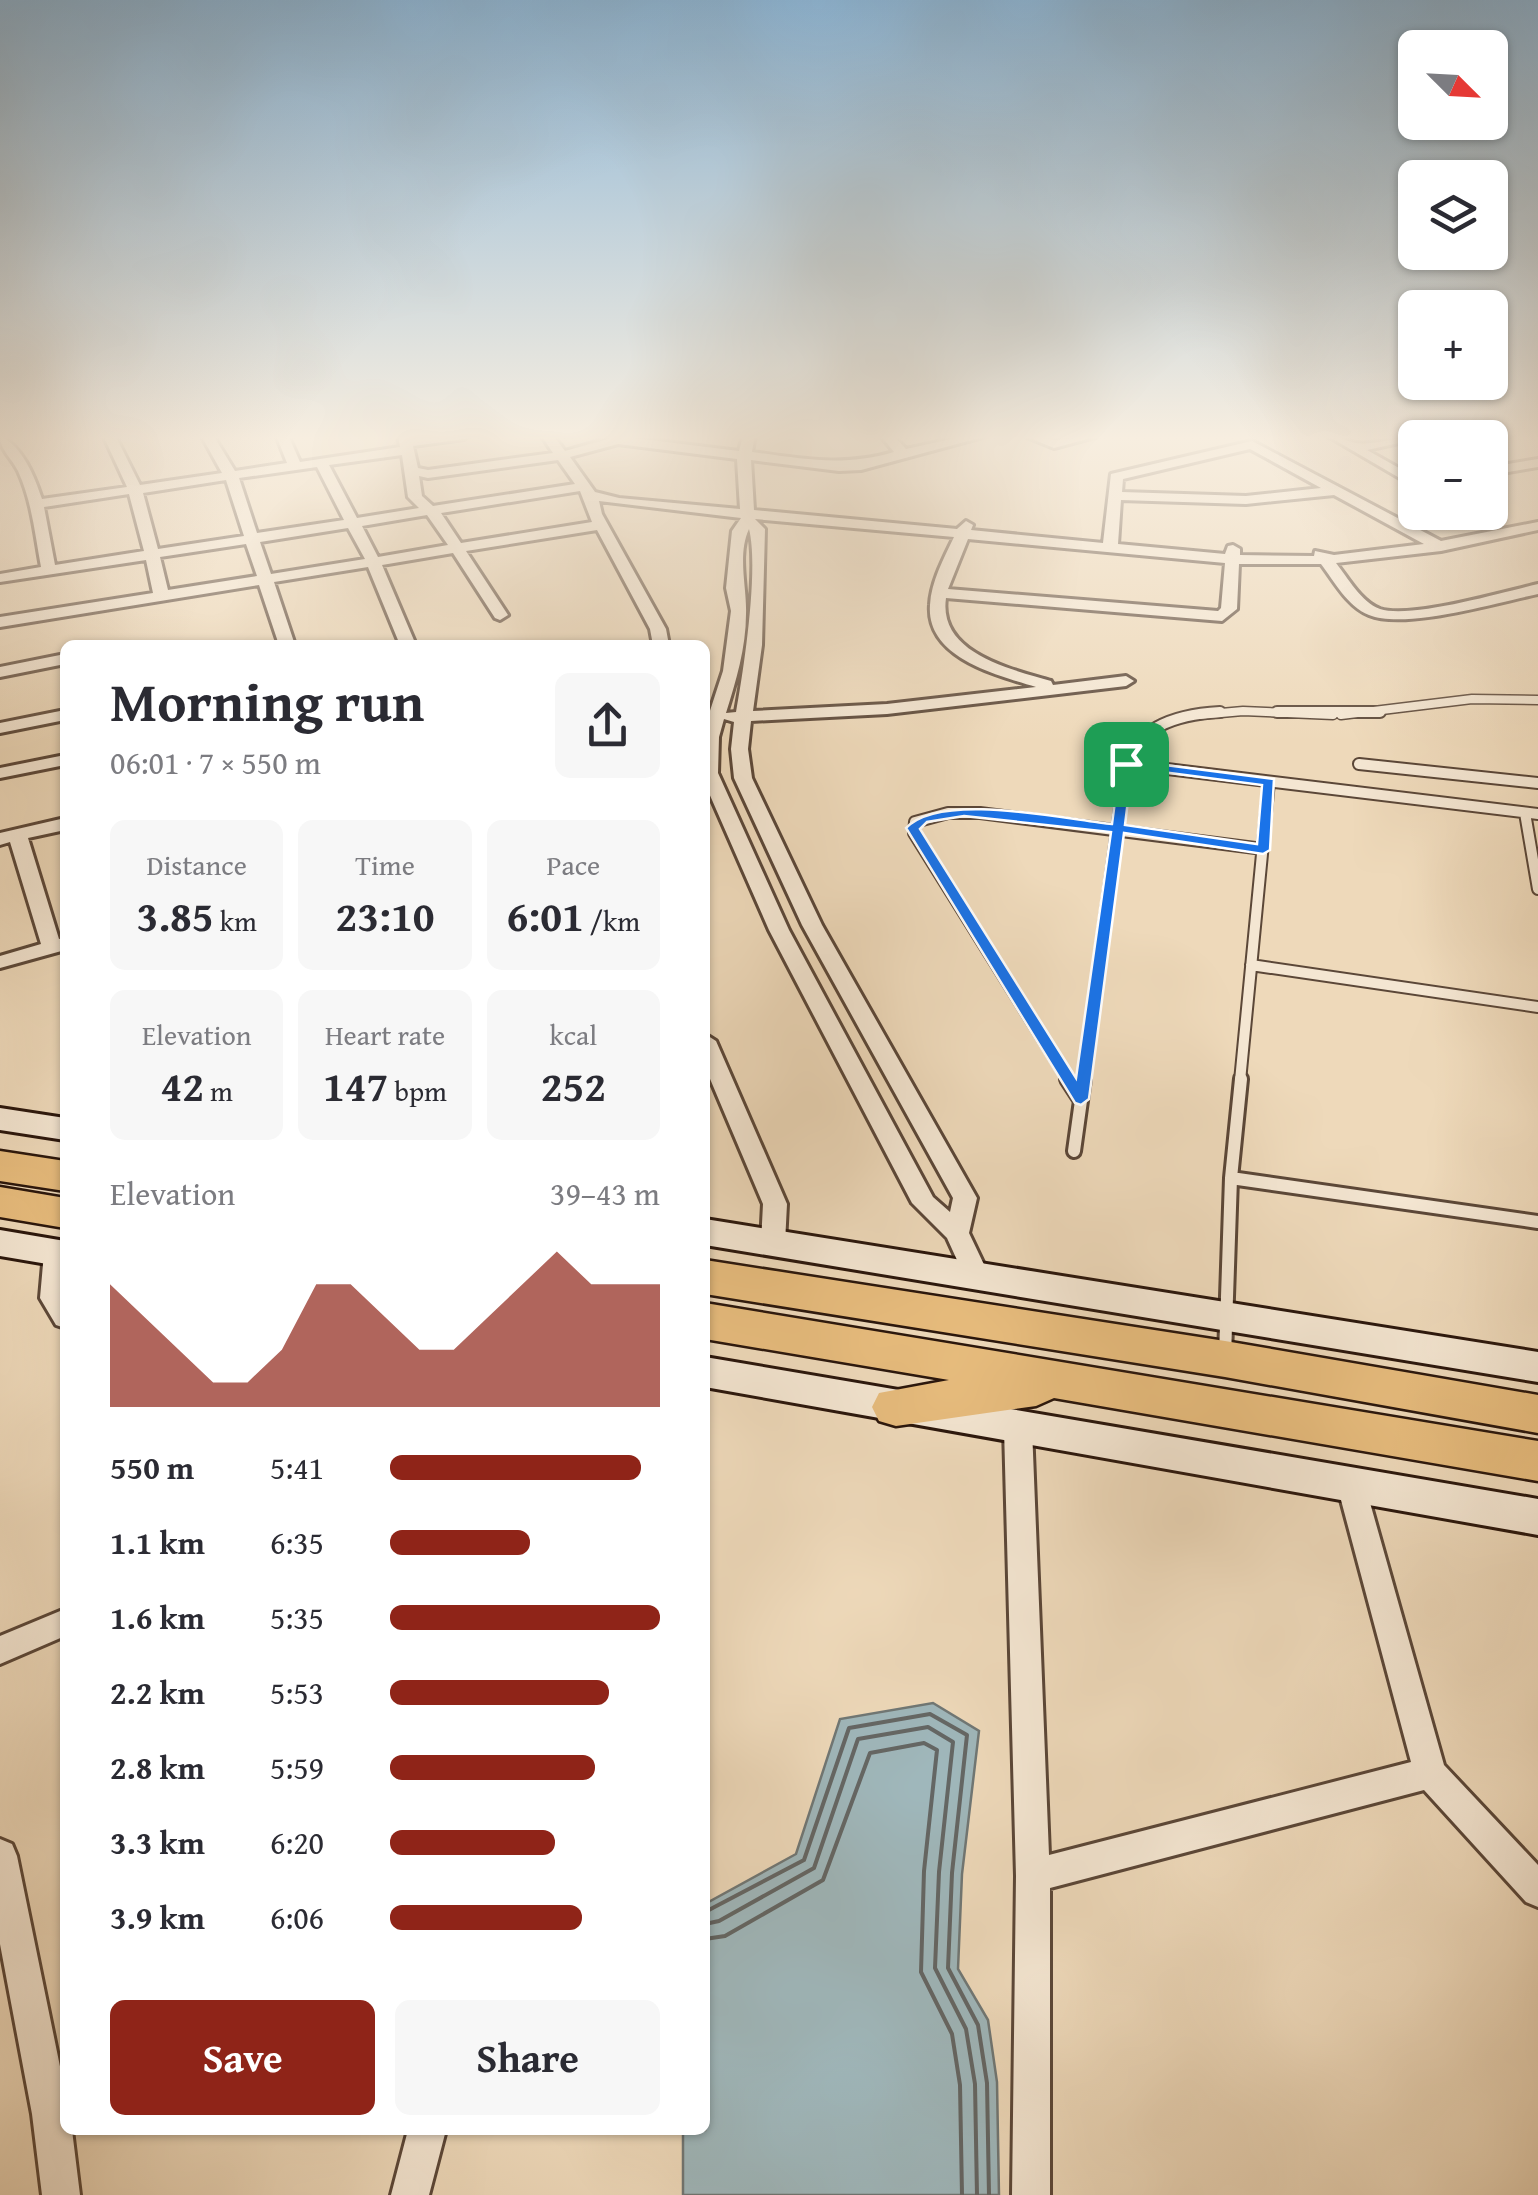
<!DOCTYPE html>
<html lang="en">
<head>
<meta charset="utf-8">
<style>
  body { margin:0; font-family:"Gentium Book Plus",serif; background:#f7f7f7; color:#2b2b33; height:100vh; display:flex; flex-direction:column; font-size:38px; white-space:nowrap }
  * { box-sizing:border-box; margin:0 }
  p { font-size:32px; color:#7c7c81 }
  .icon { flex:none; width:55px; height:55px; fill:none; stroke:currentColor; stroke-width:2; stroke-linecap:round; stroke-linejoin:round }
  .map { position:relative; flex:1; overflow:hidden }
  .drawer { position:absolute; left:60px; top:640px; width:650px; height:1495px; display:flex; flex-direction:column; background:#fff; border-radius:15px; box-shadow:0 2px 8px #0004 }
  .drawer>* { flex:none }
  .needle { width:65px; rotate:114deg }
  .fabs { position:absolute; left:1398px; top:30px; display:grid; gap:20px }
  .fabs a { display:grid; place-items:center; width:110px; height:110px; border-radius:15px; background:#fff; box-shadow:0 2px 8px #0004; font-size:50px }
  .pin { position:absolute; display:grid; place-items:center; width:85px; height:85px; color:#fff; margin:-42px; border-radius:20px; box-shadow:0 5px 15px #0006 }
  .round { display:grid; place-items:center; flex:none; width:105px; height:105px; border-radius:15px; background:#f7f7f7 }
  .summary { display:flex; align-items:center; justify-content:space-between; height:170px; padding:0 50px }
  h1 { font-size:55px; font-weight:700; line-height:75px }
  .stats { display:grid; grid-template-columns:repeat(3,1fr); gap:15px; height:170px; padding:10px 50px }
  .stats div { display:grid; align-content:center; border-radius:15px; background:#f7f7f7; text-align:center }
  .stats b { font-size:42px; font-weight:700 }
  .stats small { font-size:28px; font-weight:400 }
  .stats p { font-size:28px }
  .chart { height:280px; padding:20px 50px }
  .chart p { display:flex; justify-content:space-between }
  .chart svg { width:100%; height:180px; margin-top:10px; fill:#8f2418; opacity:.7 }
  .action { display:flex; gap:20px; margin-top:auto; padding:20px 50px }
  .action a { flex:1; height:115px; border-radius:15px; background:#8f2418; color:#fff; font-size:40px; font-weight:700; line-height:115px; text-align:center }
  .action a+a { background:#f7f7f7; color:#2b2b33 }
  ul { padding:0 50px; list-style:none; font-size:32px }
  li { display:grid; grid-template-columns:160px 120px 1fr; align-items:center; height:75px }
  li i { height:25px; border-radius:12px; background:#8f2418 }
  .map>svg:first-child { display:block }
  .water { fill:#9fb7bb; stroke:#707775; stroke-width:2.5 }
  .lines { fill:none; stroke-linecap:round; stroke-linejoin:round }
  .shore { stroke:#646664; stroke-width:4 }
  .lane-far2-casing { stroke:#5b4738; stroke-width:11 }
  .lane-far1-casing { stroke:#5b4738; stroke-width:14 }
  .lane-casing { stroke:#5b4738; stroke-width:18 }
  .street-casing { stroke:#5b4738; stroke-width:6 }
  .secondary-casing { stroke:#2a160c; stroke-width:6 }
  .highway-casing { stroke:#2a160c; stroke-width:5 }
  .lane-far2 { stroke:#f4e6d2; stroke-width:8 }
  .lane-far1 { stroke:#f4e6d2; stroke-width:10 }
  .lane { stroke:#f4e6d2; stroke-width:12 }
  .street { fill:#f4e6d2; fill-rule:evenodd }
  .secondary { fill:#f4e6d2; fill-rule:evenodd }
  .highway { fill:#e7bc7d; fill-rule:evenodd }
  .route { fill:#1a73e8; stroke:#fff; stroke-width:2.5; fill-rule:evenodd }
</style>
</head>
<body>
<div class="map">
<svg width="1538" height="2195" viewBox="0 0 1538 2195">
  <rect width="100%" height="100%" fill="#eed9ba"/>
  <filter id="stains"><feTurbulence type="fractalNoise" baseFrequency=".002" numOctaves="4"/><feColorMatrix values="0 0 0 0 .2 0 0 0 0 .09 0 0 0 0 .02 0 0 0 .5 -.17"/></filter>
  <radialGradient id="worn" r=".72"><stop offset=".6" stop-color="#630" stop-opacity="0"/><stop offset="1" stop-color="#630" stop-opacity=".3"/></radialGradient>
  <path class="water" d="M 933,1703 L 979,1731 L 962,1874 L 958,1969 L 988,2020 L 997,2082 L 999,2195 L 683,2195 L 683,2130 L 705,2130 L 705,1904 L 796,1854 L 840,1719 Z"/>
  <g class="lines">
    <path class="shore" d="M 705,1912 L 804,1860 L 849,1728 L 930,1714 L 967,1735 L 952,1873 L 948,1968 L 978,2025 L 987,2083 L 989,2195
      M 705,1924 L 719,1921 L 814,1868 L 858,1739 L 928,1727 L 953,1742 L 939,1872 L 935,1968 L 966,2029 L 975,2084 L 977,2195
      M 705,1939 L 725,1936 L 823,1880 L 870,1753 L 924,1743 L 937,1750 L 924,1871 L 921,1972 L 952,2034 L 960,2085 L 962,2195"/>
    <g class="lane-far2-casing">
      <path id="lane-far2" d="M 1199,715 L 1243,711 L 1333,715
        M 1341,715 L 1472,699 L 1538,700"/>
    </g>
    <g class="lane-far1-casing">
      <path id="lane-far1" d="M 1277,712 L 1380,712
        M 1126,764 L 1538,814
        M 1359,764 L 1538,783
        M 1525,813 L 1538,889
        M 1251,965 L 1538,1007
        M 1069,1081 L 914,833 L 915,822 L 948,813 L 980,813 L 1263,849
        M 1083,1081 L 1126,764 C 1139,725 1181,714 1220,712
        M 1240,1081 L 1269,782"/>
    </g>
    <g class="lane-casing">
      <path id="lane" d="M 1067,1079 L 1080,1099
        M 1074,1151 L 1084,1079
        M 1231,1178 L 1538,1222
        M 1225,1356 L 1231,1178 L 1241,1079"/>
    </g>
    <g class="street-casing">
      <path id="street" d="M 0,435 C 23,448 34,475 42,499 L 127,487 L 103,435 L 115,435 L 140,485 L 222,473 L 201,435 L 213,435 L 235,471 L 287,463 L 276,435 L 288,435 L 300,462 L 400,447 L 398,435 L 410,435 L 411,438 L 470,435 L 464,439 L 413,446 L 418,468 L 428,470 L 553,453 L 541,435 L 553,435 L 565,451 L 618,436 L 739,451 L 743,435 L 755,435 L 752,452 C 804,459 843,467 894,452 L 880,435 L 893,435 L 906,449 L 969,435 L 990,435 L 861,470 L 839,471 L 751,460 L 754,510 L 957,529 L 966,521 L 973,525 L 971,530 L 1103,543 L 1111,474 L 1252,441 L 1441,541 L 1538,522 L 1538,530 L 1441,551 L 1336,563 C 1348,578 1361,602 1380,609 C 1411,619 1503,592 1538,584 L 1538,594 C 1499,602 1405,630 1369,615 C 1348,607 1334,581 1321,564 L 1239,564 L 1237,609 L 1222,621 L 946,598 C 938,653 1010,669 1051,681 L 1053,685 L 1126,676 L 1134,681 L 1126,686 L 887,714 L 751,721 L 748,749 L 752,778 L 822,925 L 977,1198 L 969,1233 L 989,1275 L 985,1282 L 967,1282 L 947,1238 L 912,1203 L 769,930 L 705,784 L 705,726 L 723,671 L 731,611 L 726,588 L 732,531 L 741,518 L 599,501 L 602,514 L 666,629 L 669,645 L 653,645 L 650,629 L 597,530 L 466,551 L 508,615 L 500,620 L 495,618 L 453,553 L 382,565 L 416,645 L 400,645 L 368,567 L 274,582 L 295,645 L 279,645 L 259,585 L 0,627 L 0,617 L 153,593 L 146,560 L 0,582 L 0,574 L 41,567 C 35,535 32,501 18,471 C 11,457 0,450 0,435 ZM 618,444 L 737,459 L 740,509 L 619,498 L 595,492 L 570,457 ZM 1250,449 L 1321,488 L 1246,496 L 1122,492 L 1123,479 ZM 402,455 L 408,497 L 419,508 L 357,518 L 329,465 ZM 558,460 L 575,484 L 433,506 L 422,496 L 419,476 L 428,478 ZM 317,467 L 344,520 L 257,533 L 239,478 ZM 226,480 L 244,536 L 158,549 L 143,493 ZM 580,491 L 592,522 L 461,543 L 441,513 ZM 129,494 L 144,551 L 55,565 L 44,507 ZM 1334,495 L 1424,544 L 1334,555 L 1315,551 L 1314,556 L 1240,555 L 1240,549 L 1233,545 L 1228,546 L 1225,554 L 1118,544 L 1121,500 L 1246,504 ZM 427,515 L 448,545 L 378,557 L 362,526 ZM 755,519 L 954,537 C 944,558 931,582 930,605 C 926,658 997,675 1036,687 L 887,704 L 753,711 L 762,645 L 765,529 ZM 348,528 L 365,559 L 271,574 L 260,542 ZM 749,529 C 759,568 744,669 736,712 L 726,713 C 736,681 746,648 746,614 C 747,587 737,555 749,529 ZM 968,539 L 1225,563 L 1221,608 L 1218,611 L 948,589 ZM 246,544 L 257,576 L 168,590 L 160,557 ZM 724,719 L 734,722 L 731,749 L 734,778 L 802,925 L 953,1198 L 950,1212 L 933,1197 L 789,930 L 718,773 L 719,737 Z
        M 1022,435 L 1055,440 L 1102,435 L 1054,448 Z
        M 1326,435 C 1341,435 1343,441 1356,443 C 1369,446 1414,434 1435,435 L 1367,450 L 1415,477 L 1415,487 Z
        M 1538,459 L 1538,467 L 1490,475 L 1490,467 Z
        M 65,654 L 65,664 L 0,677 L 0,667 Z
        M 65,710 L 65,720 L 0,733 L 0,723 Z
        M 65,755 L 65,765 L 0,778 L 0,768 Z
        M 65,818 L 65,830 L 28,838 L 59,939 L 65,938 L 65,950 L 0,968 L 0,956 L 41,944 L 10,842 L 0,845 L 0,833 Z
        M 705,1034 L 716,1041 L 787,1204 L 785,1243 L 782,1249 L 764,1249 L 761,1243 L 763,1204 L 705,1067 Z
        M 56,1244 L 65,1247 L 65,1328 L 56,1325 L 40,1298 L 44,1253 L 47,1247 Z
        M 1018,1417 L 1028,1420 L 1032,1428 L 1049,1855 L 1411,1762 L 1337,1485 L 1341,1477 L 1351,1473 L 1361,1477 L 1365,1485 L 1444,1765 L 1538,1865 L 1538,1907 L 1526,1902 L 1424,1790 L 1050,1888 L 1050,2195 L 1012,2195 L 1016,1876 L 1004,1428 L 1008,1420 Z
        M 65,1609 L 65,1636 L 0,1664 L 0,1636 Z
        M 0,1839 L 12,1844 L 17,1856 L 65,2091 L 65,2130 L 72,2130 L 80,2195 L 42,2195 L 32,2114 L 0,1944 Z
        M 408,2130 L 446,2130 L 429,2195 L 391,2195 Z"/>
    </g>
    <g class="secondary-casing">
      <path id="secondary" d="M 0,1108 L 65,1118 L 65,1140 L 0,1130 Z
        M 705,1219 L 1538,1352 L 1538,1382 L 705,1245 Z
        M 0,1230 L 65,1241 L 65,1267 L 0,1256 Z
        M 705,1357 L 1538,1499 L 1538,1535 L 705,1387 Z"/>
    </g>
    <g class="highway-casing">
      <path id="highway" d="M 0,1151 L 65,1161 L 65,1191 L 0,1181 Z
        M 0,1187 L 65,1198 L 65,1228 L 0,1217 Z
        M 705,1260 L 1225,1341 L 1538,1395 L 1538,1433 L 1225,1377 L 705,1294 Z
        M 705,1303 L 1538,1441 L 1538,1481 L 1054,1398 L 1036,1406 L 896,1426 L 879,1421 L 872,1407 L 879,1393 L 949,1380 L 705,1339 Z"/>
    </g>
    <use href="#lane-far2" class="lane-far2"/>
    <use href="#lane-far1" class="lane-far1"/>
    <use href="#lane" class="lane"/>
    <use href="#street" class="street"/>
    <use href="#secondary" class="secondary"/>
    <use href="#highway" class="highway"/>
  </g>
  <linearGradient id="sky" x2="0" y2="1"><stop stop-color="#8bb5d6"/><stop offset="0.59" stop-color="#f7eee0"/><stop offset="1" stop-color="#f7eee0" stop-opacity="0"/></linearGradient>
  <rect width="1538" height="742" fill="url(#sky)"/>
  <path class="route" d="M 1126,760 L 1274,779 L 1270,850 L 1263,854 L 1124,833 L 1089,1099 L 1081,1105 L 1075,1103 L 906,828 C 940,791 1064,819 1112,824 L 1120,764 ZM 1132,768 L 1262,785 L 1257,844 L 1125,825 ZM 964,816 L 1111,832 L 1076,1078 L 920,829 L 927,822 Z"/>
  <rect width="100%" height="100%" filter="url(#stains)"/>
  <rect width="100%" height="100%" fill="url(#worn)"/>
</svg>
<div class="fabs">
<a><svg class="needle" viewBox="-14 -14 28 28"><path d="M0-13l5 13h-10z" fill="#e53935"/><path d="M0 13l5-13h-10z" fill="#7c7c81"/></svg></a>
<a><svg class="icon" aria-label="layers" viewBox="0 0 24 24"><path d="M12 4l9 5-9 5-9-5zM3 14l9 5 9-5"/></svg></a>
<a>+</a>
<a>−</a>
</div>
<div class="pin" style="left:1126px;top:764px;background:#1e9e55"><svg class="icon" aria-label="arrive" viewBox="0 0 24 24"><path d="M6 21V4h12l-3 4 3 4H6"/></svg></div>
<section class="drawer">
<div class="summary"><div><h1>Morning run</h1><p>06:01 · 7 × 550 m</p></div><a class="round"><svg class="icon" aria-label="share" viewBox="0 0 24 24"><path d="M12 15V3M7 8l5-5 5 5M5 13v7h14v-7"/></svg></a></div>
<div class="stats">
<div><p>Distance</p><b>3.85<small> km</small></b></div>
<div><p>Time</p><b>23:10</b></div>
<div><p>Pace</p><b>6:01<small> /km</small></b></div>
</div>
<div class="stats">
<div><p>Elevation</p><b>42<small> m</small></b></div>
<div><p>Heart rate</p><b>147<small> bpm</small></b></div>
<div><p>kcal</p><b>252</b></div>
</div>
<div class="chart"><p><span>Elevation</span>39–43 m</p>
<svg viewBox="0 0 160 44" preserveAspectRatio="none"><path d="M0 44V14L10 22L20 30L30 38L40 38L50 30L60 14L70 14L80 22L90 30L100 30L110 22L120 14L130 6L140 14L150 14L160 14V44z"/></svg>
</div>
<ul>
<li><b>550 m</b>5:41<i style="width:93%"></i></li>
<li><b>1.1 km</b>6:35<i style="width:52%"></i></li>
<li><b>1.6 km</b>5:35<i style="width:100%"></i></li>
<li><b>2.2 km</b>5:53<i style="width:81%"></i></li>
<li><b>2.8 km</b>5:59<i style="width:76%"></i></li>
<li><b>3.3 km</b>6:20<i style="width:61%"></i></li>
<li><b>3.9 km</b>6:06<i style="width:71%"></i></li>
</ul>
<div class="action"><a>Save</a><a>Share</a></div>
</section>
</div>
</body>
</html>
